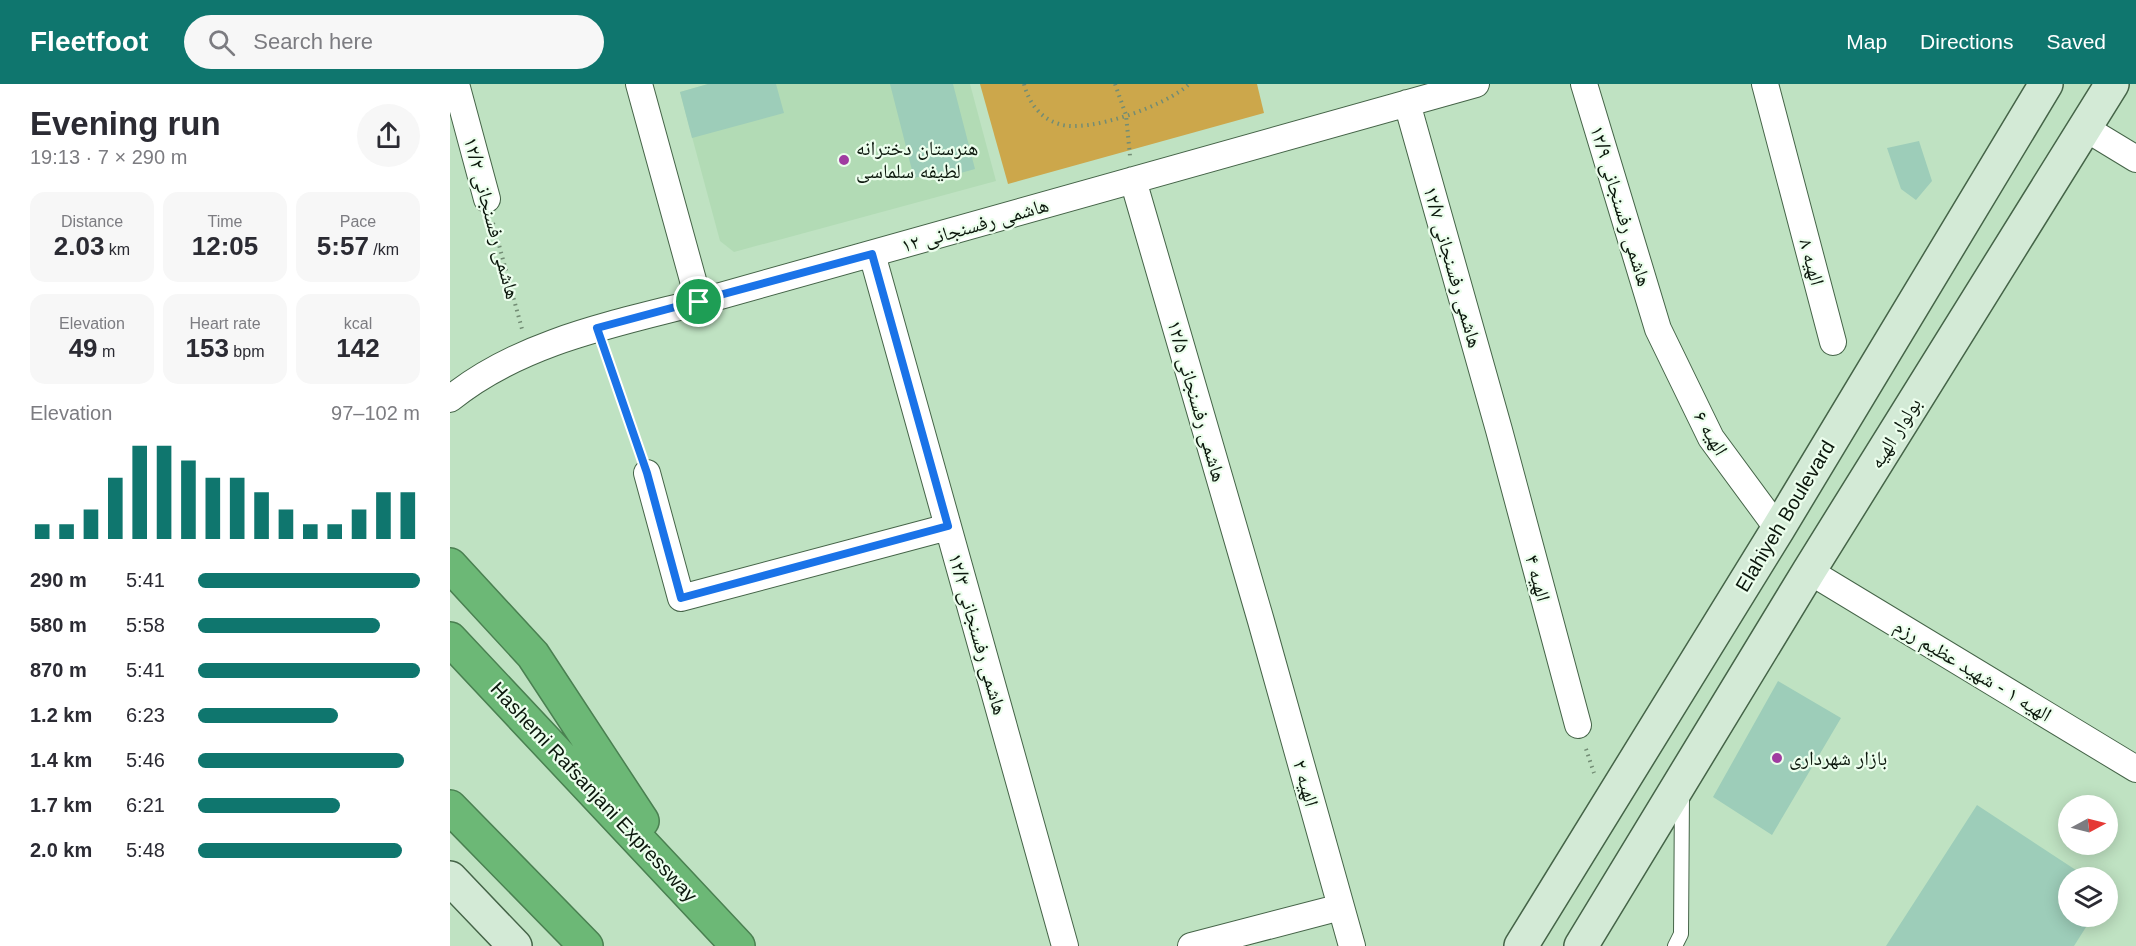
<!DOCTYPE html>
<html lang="en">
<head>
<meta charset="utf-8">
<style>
  body { margin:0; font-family:Helvetica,"Noto Naskh Arabic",sans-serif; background:#f7f7f7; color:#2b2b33; height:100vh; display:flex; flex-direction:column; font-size:22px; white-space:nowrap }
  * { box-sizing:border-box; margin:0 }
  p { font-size:20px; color:#7c7c81 }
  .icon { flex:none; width:33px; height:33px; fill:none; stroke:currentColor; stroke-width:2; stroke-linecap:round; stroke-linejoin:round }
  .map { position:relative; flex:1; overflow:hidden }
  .panel { display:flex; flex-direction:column; background:#fff; width:450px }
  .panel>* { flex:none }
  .needle { width:39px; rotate:83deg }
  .controls { position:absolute; left:1608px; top:711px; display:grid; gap:12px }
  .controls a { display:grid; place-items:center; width:60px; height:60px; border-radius:50%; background:#fff; box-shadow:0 3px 15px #0003; font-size:30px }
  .pin { position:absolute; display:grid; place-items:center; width:51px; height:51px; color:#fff; margin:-26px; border:3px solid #fff; border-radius:50%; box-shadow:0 2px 6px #0007 }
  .round { display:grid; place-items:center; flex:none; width:63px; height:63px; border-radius:32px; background:#f7f7f7 }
  .overview { display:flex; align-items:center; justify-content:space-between; height:102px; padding:0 30px }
  h1 { font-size:33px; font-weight:800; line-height:45px }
  .metrics { display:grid; grid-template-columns:repeat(3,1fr); gap:9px; height:102px; padding:6px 30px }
  .metrics div { display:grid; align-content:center; border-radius:15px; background:#f7f7f7; text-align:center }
  .metrics b { font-size:26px; font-weight:800 }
  .metrics small { font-size:16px; font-weight:400 }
  .metrics p { font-size:16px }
  .chart { height:168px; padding:12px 30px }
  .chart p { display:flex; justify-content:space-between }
  .chart svg { width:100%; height:108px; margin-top:6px; stroke:#0f766e; stroke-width:6 }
  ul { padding:0 30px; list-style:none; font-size:20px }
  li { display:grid; grid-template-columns:96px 72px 1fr; align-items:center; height:45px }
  li i { height:15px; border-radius:8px; background:#0f766e }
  header { display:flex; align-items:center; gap:36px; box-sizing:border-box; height:84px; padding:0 30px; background:#0f766e; color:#fff }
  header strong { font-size:28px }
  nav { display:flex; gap:33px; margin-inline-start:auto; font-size:21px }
  .search { width:420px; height:54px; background:#f7f7f7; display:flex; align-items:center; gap:15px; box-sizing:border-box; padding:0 21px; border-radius:33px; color:#7c7c81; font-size:22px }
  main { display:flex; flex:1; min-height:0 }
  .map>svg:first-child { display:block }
  .built { fill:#b2dbb5 }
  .green { fill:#cca74b }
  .building { fill:#9dcdb9 }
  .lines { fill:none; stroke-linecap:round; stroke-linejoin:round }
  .lane-casing { stroke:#456448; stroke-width:16 }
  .street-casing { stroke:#456448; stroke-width:28 }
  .secondary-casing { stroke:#456448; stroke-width:36 }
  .highway-casing { stroke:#4a8051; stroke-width:36 }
  .path { stroke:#728c74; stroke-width:4; stroke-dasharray:1.5 4.5; stroke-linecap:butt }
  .lane { stroke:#fff; stroke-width:14 }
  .street { stroke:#fff; stroke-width:26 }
  .secondary { stroke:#d3ead6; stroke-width:33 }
  .highway { stroke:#6cb876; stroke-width:33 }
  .route-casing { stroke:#fff; stroke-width:12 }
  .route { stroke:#1a73e8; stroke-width:8 }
  .poi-dot { fill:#a03ca1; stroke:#ecfeed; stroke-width:2 }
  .labels { text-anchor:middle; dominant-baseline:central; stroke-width:4.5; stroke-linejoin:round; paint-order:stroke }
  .poi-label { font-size:20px; fill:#0b170c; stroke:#ecfeed; text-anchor:start }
  .street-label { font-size:20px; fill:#0b170c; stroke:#ecfeed }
</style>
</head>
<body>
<header>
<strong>Fleetfoot</strong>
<div class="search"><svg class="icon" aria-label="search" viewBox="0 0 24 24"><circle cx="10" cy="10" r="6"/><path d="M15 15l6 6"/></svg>Search here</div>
<nav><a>Map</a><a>Directions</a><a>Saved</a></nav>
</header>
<main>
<section class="panel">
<div class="overview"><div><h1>Evening run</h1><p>19:13 · 7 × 290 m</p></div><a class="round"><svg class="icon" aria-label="share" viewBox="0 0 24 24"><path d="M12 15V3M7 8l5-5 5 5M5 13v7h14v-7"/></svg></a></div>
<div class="metrics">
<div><p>Distance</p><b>2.03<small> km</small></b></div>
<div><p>Time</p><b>12:05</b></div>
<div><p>Pace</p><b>5:57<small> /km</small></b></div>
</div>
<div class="metrics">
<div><p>Elevation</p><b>49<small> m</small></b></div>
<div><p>Heart rate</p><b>153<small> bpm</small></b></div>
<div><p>kcal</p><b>142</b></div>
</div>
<div class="chart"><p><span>Elevation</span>97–102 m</p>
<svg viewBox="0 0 160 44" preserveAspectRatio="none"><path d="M5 44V38M15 44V38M25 44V32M35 44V19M45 44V6M55 44V6M65 44V12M75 44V19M85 44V19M95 44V25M105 44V32M115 44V38M125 44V38M135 44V32M145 44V25M155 44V25"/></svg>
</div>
<ul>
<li><b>290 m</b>5:41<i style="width:100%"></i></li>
<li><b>580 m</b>5:58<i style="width:82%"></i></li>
<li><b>870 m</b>5:41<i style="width:100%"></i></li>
<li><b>1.2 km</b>6:23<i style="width:63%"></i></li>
<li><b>1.4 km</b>5:46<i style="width:93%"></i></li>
<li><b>1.7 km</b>6:21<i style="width:64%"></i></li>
<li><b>2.0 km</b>5:48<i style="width:92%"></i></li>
</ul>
</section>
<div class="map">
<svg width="1686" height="862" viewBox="0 0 1686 862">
  <rect width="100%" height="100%" fill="#bfe2c2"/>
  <path class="built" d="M 258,0 L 520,0 L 546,97 L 284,168 L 270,157 L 230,8 Z"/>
  <path class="green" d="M 530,0 L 807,0 L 814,29 L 558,100 Z"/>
  <path class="building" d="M 258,0 L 326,0 L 334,29 L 242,54 L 230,8 Z
    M 440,0 L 503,0 L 525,85 L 489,95 L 487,88 L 464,94 Z
    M 1469,57 L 1482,97 L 1466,116 L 1451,105 L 1437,64 Z
    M 1328,597 L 1391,634 L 1322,751 L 1263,713 Z
    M 1527,721 L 1638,794 L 1618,794 L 1618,832 L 1643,832 L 1624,862 L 1436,862 Z"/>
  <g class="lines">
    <g class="lane-casing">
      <path id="lane" d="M 1225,862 L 1231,850 L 1232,710"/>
    </g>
    <g class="street-casing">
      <path id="street" d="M 6,0 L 37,115
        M 189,0 L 249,218
        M 1134,0 L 1208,245 L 1261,354 L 1328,445
        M 1315,0 L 1383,258
        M 957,19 L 1049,346 L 1128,641
        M 1635,44 L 1686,75
        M 683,96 L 811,537 L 902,862
        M 422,170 L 615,862
        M 0,315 C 70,258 164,240 249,218 L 1026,0
        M 197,389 L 231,514 L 498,443
        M 1359,487 L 1686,685
        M 741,862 L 891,823"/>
    </g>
    <g class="secondary-casing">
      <path id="secondary" d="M 0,794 L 65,862
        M 1071,862 L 1328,445 L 1596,0
        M 1131,862 L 1359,487 L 1662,0"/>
    </g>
    <g class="highway-casing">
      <path id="highway" d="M 0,481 L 83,571 L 192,737
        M 0,555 L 288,862
        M 0,723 L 136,862"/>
    </g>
    <path class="path" d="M 574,0 C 579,19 590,34 609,40 C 638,50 718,21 739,0
      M 665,0 L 676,31 L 680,72
      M 43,139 L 72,245
      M 155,268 L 189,365
      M 1136,665 L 1144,689"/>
    <use href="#lane" class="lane"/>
    <use href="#street" class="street"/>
    <use href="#secondary" class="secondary"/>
    <use href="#highway" class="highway"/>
  </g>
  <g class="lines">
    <g class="route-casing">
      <path id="route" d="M 422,170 L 498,442 L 231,514 L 197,389 L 147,244 Z"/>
    </g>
    <use href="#route" class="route"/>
  </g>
  <g class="poi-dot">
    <circle cx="394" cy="76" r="6"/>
    <circle cx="1327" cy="674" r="6"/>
  </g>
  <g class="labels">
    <g class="poi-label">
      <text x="406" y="64">هنرستان دخترانه<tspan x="406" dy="23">لطیفه سلماسی</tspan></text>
      <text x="1339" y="674">بازار شهرداری</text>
    </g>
    <g class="street-label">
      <text transform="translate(1171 122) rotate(73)">هاشمی رفسنجانی ۱۲/۹</text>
      <text transform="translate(42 134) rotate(75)">هاشمی رفسنجانی ۱۲/۲</text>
      <text transform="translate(525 141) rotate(-16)">هاشمی رفسنجانی ۱۲</text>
      <text transform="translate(1362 178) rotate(75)">الهیه ۸</text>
      <text transform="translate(1003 183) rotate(74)">هاشمی رفسنجانی ۱۲/۷</text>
      <text transform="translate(747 317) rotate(74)">هاشمی رفسنجانی ۱۲/۵</text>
      <text transform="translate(1261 349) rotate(60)">الهیه ۶</text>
      <text transform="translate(1445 349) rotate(-58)">بولوار الهیه</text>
      <text transform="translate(1335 432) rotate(-59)">Elahiyeh Boulevard</text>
      <text transform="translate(1088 494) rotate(75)">الهیه ۴</text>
      <text transform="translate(528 550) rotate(74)">هاشمی رفسنجانی ۱۲/۳</text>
      <text transform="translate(1523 586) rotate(31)">الهیه ۱ - شهید عظیم رزم</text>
      <text transform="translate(856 699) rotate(74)">الهیه ۲</text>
      <text transform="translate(144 708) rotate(47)">Hashemi Rafsanjani Expressway</text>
    </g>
  </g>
</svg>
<div class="controls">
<a><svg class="needle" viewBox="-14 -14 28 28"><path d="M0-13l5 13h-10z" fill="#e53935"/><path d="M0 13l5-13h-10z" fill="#7c7c81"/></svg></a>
<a><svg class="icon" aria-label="layers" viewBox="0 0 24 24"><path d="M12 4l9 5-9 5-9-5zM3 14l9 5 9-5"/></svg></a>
</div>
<div class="pin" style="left:249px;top:218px;background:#1e9e55"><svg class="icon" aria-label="arrive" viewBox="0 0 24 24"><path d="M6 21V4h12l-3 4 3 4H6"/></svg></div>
</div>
</main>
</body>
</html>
